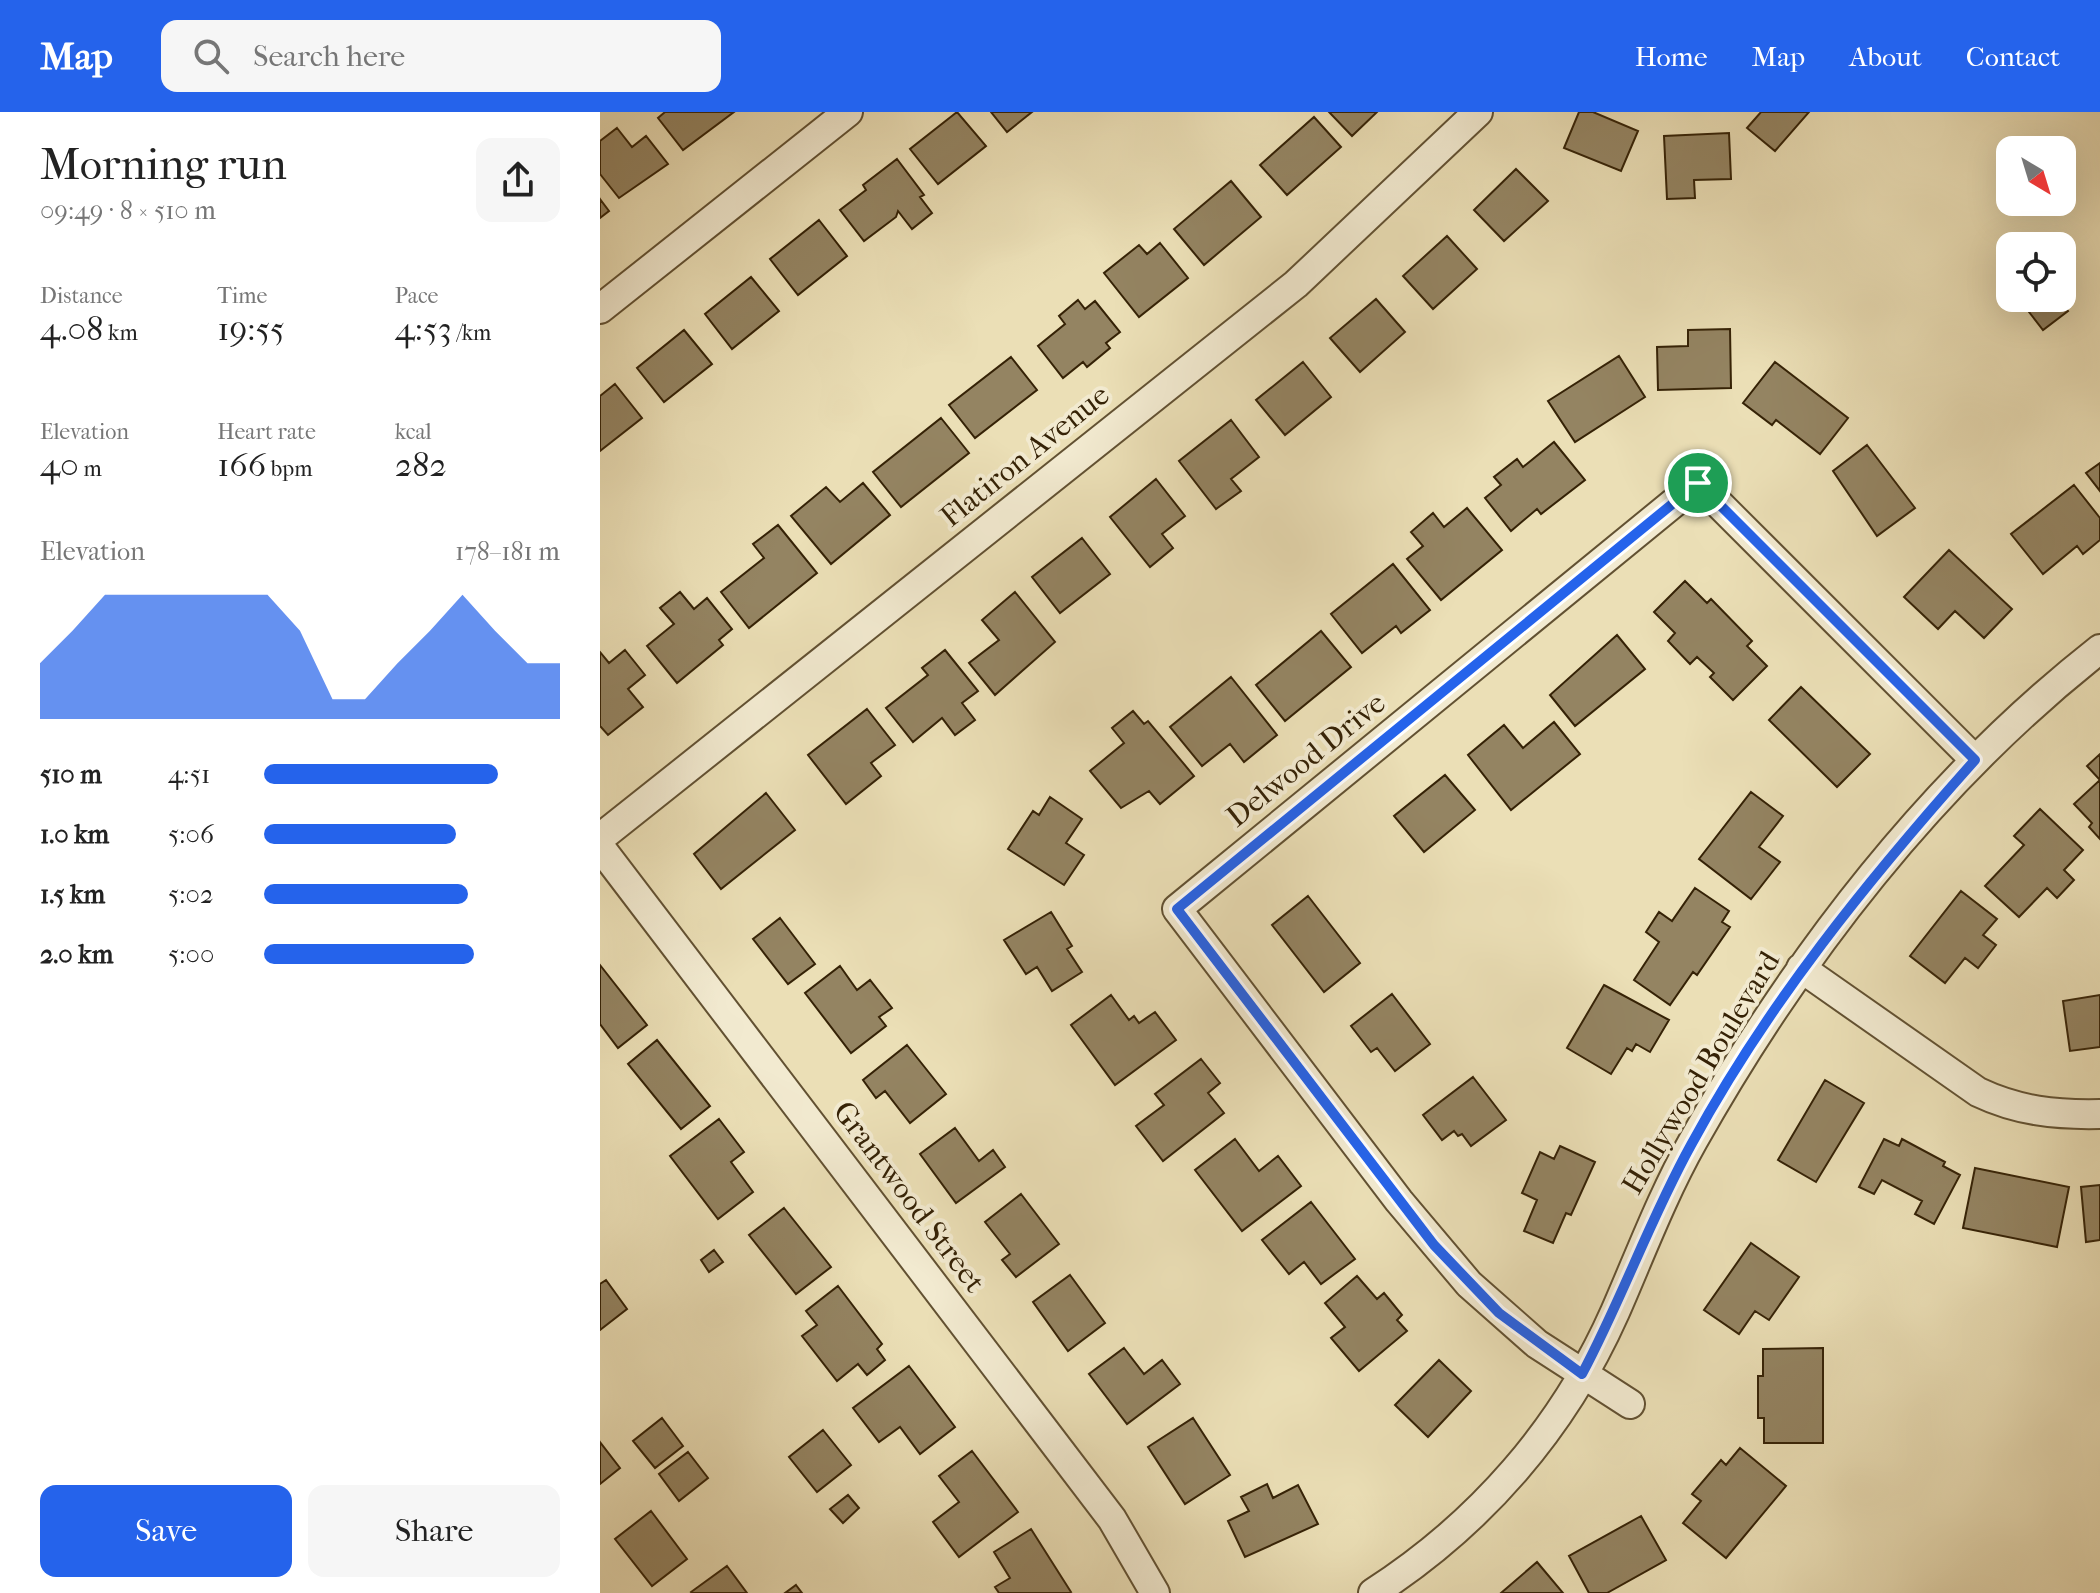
<!DOCTYPE html>
<html lang="en">
<head>
<meta charset="utf-8">
<style>
  body { margin:0; font-family:"IM FELL French Canon",serif; background:#f6f6f6; color:#222; height:100vh; display:flex; flex-direction:column; font-size:30px; white-space:nowrap }
  * { box-sizing:border-box; margin:0 }
  p { font-size:26px; color:#767676 }
  .icon { flex:none; width:44px; height:44px; fill:none; stroke:currentColor; stroke-width:2; stroke-linecap:round; stroke-linejoin:round }
  .map { position:relative; flex:1; overflow:hidden }
  .panel { display:flex; flex-direction:column; background:#fff; width:600px }
  .panel>* { flex:none }
  .needle { width:52px; rotate:142deg }
  .tools { position:absolute; left:1396px; top:24px; display:grid; gap:16px }
  .tools a { display:grid; place-items:center; width:80px; height:80px; border-radius:16px; background:#fff; box-shadow:0 8px 32px #0002; font-size:40px }
  .pin { position:absolute; display:grid; place-items:center; width:68px; height:68px; color:#fff; margin:-34px; border:4px solid #fff; border-radius:50%; box-shadow:0 2px 8px #0007 }
  .round { display:grid; place-items:center; flex:none; width:84px; height:84px; border-radius:16px; background:#f6f6f6 }
  .headline { display:flex; align-items:center; justify-content:space-between; height:136px; padding:0 40px }
  h1 { font-size:44px; font-weight:600; line-height:60px }
  .stats { display:grid; grid-template-columns:repeat(3,1fr); gap:12px; height:136px; padding:8px 40px }
  .stats div { display:grid; align-content:center }
  .stats b { font-size:34px; font-weight:600 }
  .stats small { font-size:22px; font-weight:400 }
  .stats p { font-size:22px }
  .chart { height:224px; padding:16px 40px }
  .chart p { display:flex; justify-content:space-between }
  .chart svg { width:100%; height:144px; margin-top:8px; fill:#2563eb; opacity:.7 }
  .primary-button { display:flex; gap:16px; margin-top:auto; padding:16px 40px }
  .primary-button a { flex:1; height:92px; border-radius:16px; background:#2563eb; color:#fff; font-size:32px; font-weight:600; line-height:92px; text-align:center }
  .primary-button a+a { background:#f6f6f6; color:#222 }
  ul { padding:0 40px; list-style:none; font-size:26px }
  li { display:grid; grid-template-columns:128px 96px 1fr; align-items:center; height:60px }
  li i { height:20px; border-radius:10px; background:#2563eb }
  header { display:flex; align-items:center; gap:48px; box-sizing:border-box; height:112px; padding:0 40px; background:#2563eb; color:#fff }
  header strong { font-size:38px }
  nav { display:flex; gap:44px; margin-inline-start:auto; font-size:28px }
  .search { width:560px; height:72px; background:#f6f6f6; display:flex; align-items:center; gap:20px; box-sizing:border-box; padding:0 28px; border-radius:16px; color:#767676; font-size:30px }
  main { display:flex; flex:1; min-height:0 }
  .map>svg:first-child { display:block }
  .building { fill:#948462; stroke:#352206; stroke-width:2 }
  .lines { fill:none; stroke-linecap:round; stroke-linejoin:round }
  .street-casing { stroke:#625132; stroke-width:32 }
  .street { stroke:#f2ead0; stroke-width:28 }
  .route-casing { stroke:#fff; stroke-width:16 }
  .route { stroke:#2563eb; stroke-width:10 }
  .labels { text-anchor:middle; dominant-baseline:central; stroke-width:8; stroke-linejoin:round; paint-order:stroke }
  .street-label { font-size:30px; fill:#352206; stroke:#f2ead0 }
</style>
</head>
<body>
<header>
<strong>Map</strong>
<div class="search"><svg class="icon" aria-label="search" viewBox="0 0 24 24"><circle cx="10" cy="10" r="6"/><path d="M15 15l6 6"/></svg>Search here</div>
<nav><a>Home</a><a>Map</a><a>About</a><a>Contact</a></nav>
</header>
<main>
<section class="panel">
<div class="headline"><div><h1>Morning run</h1><p>09:49 · 8 × 510 m</p></div><a class="round"><svg class="icon" aria-label="share" viewBox="0 0 24 24"><path d="M12 15V3M7 8l5-5 5 5M5 13v7h14v-7"/></svg></a></div>
<div class="stats">
<div><p>Distance</p><b>4.08<small> km</small></b></div>
<div><p>Time</p><b>19:55</b></div>
<div><p>Pace</p><b>4:53<small> /km</small></b></div>
</div>
<div class="stats">
<div><p>Elevation</p><b>40<small> m</small></b></div>
<div><p>Heart rate</p><b>166<small> bpm</small></b></div>
<div><p>kcal</p><b>282</b></div>
</div>
<div class="chart"><p><span>Elevation</span>178–181 m</p>
<svg viewBox="0 0 160 44" preserveAspectRatio="none"><path d="M0 44V27L10 17L20 6L30 6L40 6L50 6L60 6L70 6L80 17L90 38L100 38L110 27L120 17L130 6L140 17L150 27L160 27V44z"/></svg>
</div>
<ul>
<li><b>510 m</b>4:51<i style="width:79%"></i></li>
<li><b>1.0 km</b>5:06<i style="width:65%"></i></li>
<li><b>1.5 km</b>5:02<i style="width:69%"></i></li>
<li><b>2.0 km</b>5:00<i style="width:71%"></i></li>
</ul>
<div class="primary-button"><a>Save</a><a>Share</a></div>
</section>
<div class="map">
<svg width="1500" height="1481" viewBox="0 0 1500 1481">
  <rect width="100%" height="100%" fill="#ebdfb6"/>
  <filter id="stains"><feTurbulence type="fractalNoise" baseFrequency=".0025" numOctaves="4"/><feColorMatrix values="0 0 0 0 .2 0 0 0 0 .09 0 0 0 0 .02 0 0 0 .5 -.17"/></filter>
  <radialGradient id="worn" r=".72"><stop offset=".6" stop-color="#630" stop-opacity="0"/><stop offset="1" stop-color="#630" stop-opacity=".3"/></radialGradient>
  <path class="building" d="M 65,0 L 134,0 L 83,38 L 58,6 Z
    M 357,0 L 386,34 L 338,72 L 310,37 Z
    M 391,0 L 432,0 L 407,20 Z
    M 729,0 L 777,0 L 752,24 Z
    M 979,0 L 993,0 L 1038,19 L 1021,59 L 964,36 Z
    M 1161,0 L 1209,0 L 1175,39 L 1147,16 Z
    M 714,5 L 741,35 L 687,83 L 660,53 Z
    M 17,16 L 32,35 L 46,24 L 68,52 L 19,86 L 0,62 L 0,29 Z
    M 1129,21 L 1131,67 L 1094,68 L 1095,86 L 1067,87 L 1064,24 Z
    M 297,47 L 324,83 L 320,85 L 332,101 L 312,117 L 298,99 L 296,105 L 264,129 L 240,98 L 266,78 L 263,73 Z
    M 916,57 L 948,89 L 904,129 L 874,98 Z
    M 631,69 L 661,105 L 604,153 L 574,117 Z
    M 0,87 L 9,99 L 0,106 Z
    M 219,108 L 247,144 L 198,183 L 170,147 Z
    M 847,124 L 877,157 L 833,197 L 803,164 Z
    M 560,131 L 588,166 L 539,205 L 504,161 L 539,133 L 547,142 Z
    M 151,165 L 179,199 L 132,237 L 105,202 Z
    M 1447,186 L 1458,186 L 1468,199 L 1443,218 L 1429,200 Z
    M 776,187 L 805,220 L 760,260 L 730,226 Z
    M 478,188 L 485,197 L 495,189 L 520,220 L 506,231 L 510,236 L 487,255 L 483,250 L 463,266 L 438,234 L 465,212 L 459,204 Z
    M 1130,217 L 1131,276 L 1058,278 L 1057,235 L 1088,234 L 1088,218 Z
    M 84,218 L 112,252 L 64,290 L 37,256 Z
    M 1019,244 L 1045,285 L 975,330 L 948,289 Z
    M 411,245 L 437,278 L 375,326 L 349,293 Z
    M 703,250 L 731,285 L 685,323 L 656,288 Z
    M 1175,250 L 1248,306 L 1220,342 L 1176,308 L 1172,313 L 1143,291 Z
    M 15,272 L 42,306 L 0,339 L 0,284 Z
    M 341,306 L 369,341 L 301,395 L 273,360 Z
    M 631,308 L 659,345 L 631,367 L 641,379 L 616,397 L 579,349 Z
    M 954,330 L 985,368 L 941,402 L 937,397 L 911,419 L 885,386 L 901,373 L 894,365 L 917,347 L 923,355 Z
    M 1267,333 L 1315,396 L 1277,424 L 1233,359 Z
    M 1500,351 L 1500,379 L 1486,361 Z
    M 556,367 L 585,404 L 562,422 L 573,436 L 550,455 L 510,405 Z
    M 263,371 L 290,403 L 231,452 L 191,404 L 226,375 L 240,390 Z
    M 1474,373 L 1500,406 L 1500,428 L 1483,442 L 1477,434 L 1443,462 L 1411,422 Z
    M 867,396 L 902,438 L 841,488 L 807,447 L 823,434 L 811,420 L 833,401 L 844,415 Z
    M 178,413 L 217,461 L 149,516 L 121,480 L 164,446 L 153,432 Z
    M 482,426 L 510,462 L 460,501 L 432,465 Z
    M 1349,438 L 1412,497 L 1384,526 L 1355,499 L 1338,517 L 1304,485 Z
    M 793,452 L 830,498 L 801,521 L 796,514 L 762,541 L 731,502 Z
    M 1085,469 L 1107,491 L 1111,487 L 1152,529 L 1147,534 L 1167,554 L 1133,588 L 1110,565 L 1114,561 L 1097,545 L 1090,552 L 1068,529 L 1075,521 L 1054,500 Z
    M 80,480 L 94,497 L 107,486 L 132,517 L 119,528 L 123,533 L 77,571 L 47,534 L 74,512 L 60,496 Z
    M 415,480 L 455,530 L 395,583 L 369,551 L 399,528 L 382,508 Z
    M 721,519 L 751,555 L 685,609 L 656,573 Z
    M 1017,523 L 1045,557 L 975,614 L 950,583 Z
    M 25,538 L 45,563 L 28,577 L 43,595 L 8,623 L 0,614 L 0,540 L 9,551 Z
    M 345,538 L 378,579 L 362,591 L 375,608 L 355,623 L 342,606 L 313,630 L 286,596 L 328,563 L 322,556 Z
    M 631,565 L 677,623 L 644,650 L 630,632 L 602,654 L 570,615 Z
    M 1201,575 L 1270,642 L 1237,675 L 1169,608 Z
    M 267,597 L 295,633 L 271,651 L 281,664 L 246,692 L 208,643 Z
    M 533,599 L 544,612 L 548,609 L 594,664 L 560,692 L 549,679 L 521,696 L 490,659 L 524,631 L 512,616 Z
    M 954,610 L 980,642 L 911,698 L 868,643 L 904,613 L 923,636 Z
    M 1500,642 L 1500,727 L 1489,715 L 1492,711 L 1474,692 L 1500,668 L 1487,654 Z
    M 845,663 L 875,698 L 824,740 L 794,704 Z
    M 1151,680 L 1183,704 L 1159,735 L 1180,750 L 1151,787 L 1099,747 Z
    M 166,681 L 195,718 L 121,777 L 94,742 Z
    M 450,685 L 482,707 L 466,731 L 484,743 L 464,773 L 408,737 L 433,699 L 439,703 Z
    M 1440,697 L 1483,738 L 1464,758 L 1474,768 L 1457,786 L 1447,776 L 1419,805 L 1385,774 L 1424,733 L 1414,724 Z
    M 1095,776 L 1129,799 L 1122,810 L 1130,815 L 1097,863 L 1093,860 L 1070,893 L 1034,868 L 1059,830 L 1046,820 L 1059,800 L 1072,809 Z
    M 1361,779 L 1397,807 L 1383,823 L 1396,833 L 1378,856 L 1365,846 L 1345,871 L 1310,844 Z
    M 708,784 L 760,851 L 724,880 L 672,813 Z
    M 451,800 L 472,834 L 467,837 L 482,860 L 452,879 L 437,855 L 426,862 L 404,828 Z
    M 180,806 L 215,852 L 188,872 L 153,827 Z
    M 0,853 L 47,913 L 18,936 L 0,912 Z
    M 240,854 L 257,878 L 270,868 L 292,896 L 279,905 L 286,914 L 251,941 L 205,881 Z
    M 1004,873 L 1069,908 L 1050,940 L 1036,932 L 1032,939 L 1027,936 L 1011,962 L 967,936 Z
    M 792,882 L 830,932 L 795,959 L 777,936 L 771,940 L 751,914 Z
    M 511,883 L 529,908 L 534,904 L 539,911 L 555,900 L 576,928 L 515,973 L 471,913 Z
    M 1500,883 L 1500,935 L 1470,939 L 1463,889 Z
    M 57,928 L 110,994 L 81,1017 L 28,952 Z
    M 307,933 L 346,982 L 310,1011 L 285,979 L 276,986 L 263,968 Z
    M 601,947 L 620,971 L 608,981 L 624,1001 L 563,1049 L 536,1014 L 564,993 L 555,982 Z
    M 873,965 L 906,1008 L 871,1034 L 862,1022 L 858,1024 L 854,1019 L 842,1028 L 823,1003 Z
    M 1225,968 L 1264,991 L 1216,1070 L 1178,1048 Z
    M 119,1007 L 144,1040 L 131,1050 L 153,1080 L 118,1107 L 70,1044 Z
    M 355,1016 L 379,1049 L 393,1038 L 405,1055 L 356,1091 L 320,1042 Z
    M 635,1027 L 659,1059 L 678,1044 L 701,1074 L 642,1119 L 595,1058 Z
    M 1284,1027 L 1299,1034 L 1302,1027 L 1345,1050 L 1343,1054 L 1360,1063 L 1334,1112 L 1315,1102 L 1322,1089 L 1282,1068 L 1274,1082 L 1259,1075 Z
    M 960,1034 L 995,1050 L 971,1103 L 966,1101 L 953,1131 L 924,1119 L 937,1088 L 922,1081 L 940,1040 L 954,1047 Z
    M 1375,1056 L 1469,1075 L 1457,1135 L 1363,1116 Z
    M 1500,1073 L 1500,1128 L 1486,1130 L 1481,1075 Z
    M 421,1082 L 459,1132 L 416,1165 L 402,1148 L 410,1142 L 385,1110 Z
    M 711,1090 L 755,1147 L 721,1172 L 704,1150 L 689,1162 L 662,1128 Z
    M 184,1096 L 231,1155 L 196,1182 L 149,1123 Z
    M 1151,1131 L 1199,1165 L 1169,1208 L 1155,1199 L 1139,1222 L 1104,1198 Z
    M 114,1138 L 123,1150 L 109,1160 L 101,1148 Z
    M 470,1163 L 505,1211 L 468,1239 L 433,1190 Z
    M 757,1164 L 777,1187 L 784,1181 L 802,1203 L 797,1208 L 807,1219 L 759,1259 L 731,1226 L 745,1215 L 725,1191 Z
    M 6,1168 L 27,1197 L 0,1218 L 0,1172 Z
    M 238,1174 L 282,1232 L 277,1237 L 285,1248 L 267,1263 L 258,1252 L 237,1269 L 202,1224 L 217,1213 L 206,1199 Z
    M 524,1236 L 544,1262 L 562,1248 L 580,1272 L 527,1312 L 489,1262 Z
    M 1223,1236 L 1223,1331 L 1164,1331 L 1164,1306 L 1158,1306 L 1158,1264 L 1163,1264 L 1163,1237 Z
    M 839,1248 L 871,1279 L 828,1325 L 795,1293 Z
    M 309,1254 L 355,1315 L 320,1342 L 300,1315 L 279,1330 L 253,1296 Z
    M 62,1306 L 83,1334 L 55,1356 L 33,1329 Z
    M 593,1306 L 630,1363 L 585,1392 L 548,1335 Z
    M 223,1318 L 251,1353 L 217,1380 L 189,1345 Z
    M 0,1330 L 20,1356 L 0,1372 Z
    M 1140,1336 L 1186,1374 L 1126,1446 L 1083,1411 L 1101,1389 L 1092,1382 L 1121,1348 L 1126,1353 Z
    M 372,1339 L 418,1400 L 359,1445 L 333,1410 L 359,1390 L 339,1364 Z
    M 88,1340 L 108,1366 L 79,1389 L 59,1362 Z
    M 667,1372 L 673,1386 L 698,1373 L 718,1412 L 645,1445 L 628,1409 L 649,1399 L 641,1385 Z
    M 248,1383 L 259,1396 L 243,1411 L 230,1397 Z
    M 51,1399 L 87,1447 L 52,1474 L 15,1427 Z
    M 1041,1404 L 1066,1448 L 1007,1481 L 989,1481 L 969,1444 Z
    M 431,1417 L 471,1480 L 469,1481 L 399,1481 L 395,1475 L 410,1466 L 394,1440 Z
    M 937,1450 L 963,1481 L 901,1481 Z
    M 127,1454 L 147,1481 L 92,1481 L 91,1480 Z
    M 196,1473 L 202,1481 L 185,1481 Z"/>
  <g class="lines">
    <g class="street-casing">
      <path id="street" d="M 0,197 L 248,0
        M 0,726 L 696,172 L 878,0
        M 0,735 L 512,1407 L 555,1481
        M 1201,856 L 1378,980 C 1418,999 1456,1003 1500,1002
        M 1030,1292 L 937,1232 L 869,1172 L 799,1089 L 577,797 L 1098,371 L 1375,648
        M 773,1481 C 880,1412 963,1317 1015,1200 C 1040,1143 1062,1084 1093,1029 C 1197,844 1332,669 1500,537"/>
    </g>
    <use href="#street" class="street"/>
  </g>
  <g class="lines">
    <g class="route-casing">
      <path id="route" d="M 1098,371 L 1375,648 C 1268,768 1168,891 1091,1033 C 1050,1107 1022,1187 982,1262 L 899,1201 L 834,1133 L 577,797 Z"/>
    </g>
    <use href="#route" class="route"/>
  </g>
  <g class="labels">
    <g class="street-label">
      <text transform="translate(425 344) rotate(-39)">Flatiron Avenue</text>
      <text transform="translate(706 648) rotate(-39)">Delwood Drive</text>
      <text transform="translate(1101 961) rotate(-59)">Hollywood Boulevard</text>
      <text transform="translate(309 1085) rotate(53)">Grantwood Street</text>
    </g>
  </g>
  <rect width="100%" height="100%" filter="url(#stains)"/>
  <rect width="100%" height="100%" fill="url(#worn)"/>
</svg>
<div class="tools">
<a><svg class="needle" viewBox="-14 -14 28 28"><path d="M0-13l5 13h-10z" fill="#e53935"/><path d="M0 13l5-13h-10z" fill="#767676"/></svg></a>
<a><svg class="icon" aria-label="locate" viewBox="0 0 24 24"><circle cx="12" cy="12" r="6"/><path d="M12 2v4M12 18v4M2 12h4M18 12h4"/></svg></a>
</div>
<div class="pin" style="left:1098px;top:371px;background:#1e9e55"><svg class="icon" aria-label="arrive" viewBox="0 0 24 24"><path d="M6 21V4h12l-3 4 3 4H6"/></svg></div>
</div>
</main>
</body>
</html>
